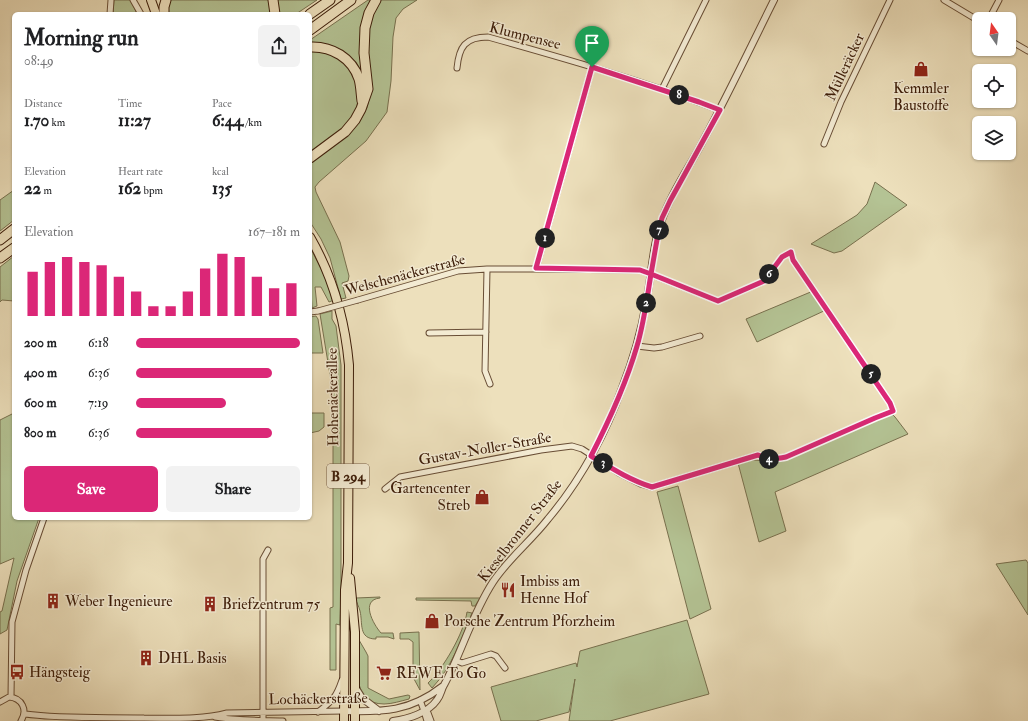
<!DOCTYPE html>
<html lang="en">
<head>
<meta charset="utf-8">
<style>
  body { margin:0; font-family:"IM FELL Double Pica",serif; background:#f2f2f2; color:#202124; height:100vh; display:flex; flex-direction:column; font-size:15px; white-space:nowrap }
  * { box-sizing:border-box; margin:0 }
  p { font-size:13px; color:#757577 }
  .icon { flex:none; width:22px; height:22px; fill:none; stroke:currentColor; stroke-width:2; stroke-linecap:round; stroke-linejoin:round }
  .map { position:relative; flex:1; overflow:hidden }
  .panel { position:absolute; left:12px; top:12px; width:300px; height:508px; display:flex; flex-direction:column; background:#fff; border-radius:6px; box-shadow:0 1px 3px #0004 }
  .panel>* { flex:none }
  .needle { width:26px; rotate:346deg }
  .controls { position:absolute; left:972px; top:12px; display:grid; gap:8px }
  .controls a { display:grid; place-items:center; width:44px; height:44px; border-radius:6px; background:#fff; box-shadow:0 1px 3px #0004; font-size:20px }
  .pin { position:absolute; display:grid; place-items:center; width:34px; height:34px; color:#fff; margin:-41px -17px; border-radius:50% 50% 50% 0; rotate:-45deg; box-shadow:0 0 4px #0007 }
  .pin .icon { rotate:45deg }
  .km { position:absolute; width:20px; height:20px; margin:-10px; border-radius:50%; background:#222; color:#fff; font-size:11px; line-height:20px; text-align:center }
  .round { display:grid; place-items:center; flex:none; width:42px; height:42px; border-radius:6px; background:#f2f2f2 }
  .head { display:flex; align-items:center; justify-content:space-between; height:68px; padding:0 12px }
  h1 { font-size:22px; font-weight:800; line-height:30px }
  .metrics { display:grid; grid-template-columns:repeat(3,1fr); gap:6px; height:68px; padding:4px 12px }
  .metrics div { display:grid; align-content:center }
  .metrics b { font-size:17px; font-weight:800 }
  .metrics small { font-size:11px; font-weight:400 }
  .metrics p { font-size:11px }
  .chart { height:112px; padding:8px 12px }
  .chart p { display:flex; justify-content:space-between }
  .chart svg { width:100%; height:72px; margin-top:4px; stroke:#db2777; stroke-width:6 }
  .primary-button { display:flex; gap:8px; margin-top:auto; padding:8px 12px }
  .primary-button a { flex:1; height:46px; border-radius:6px; background:#db2777; color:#fff; font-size:16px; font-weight:800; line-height:46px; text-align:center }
  .primary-button a+a { background:#f2f2f2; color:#202124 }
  ul { padding:0 12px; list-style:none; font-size:13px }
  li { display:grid; grid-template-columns:64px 48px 1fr; align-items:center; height:30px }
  li i { height:10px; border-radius:5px; background:#db2777 }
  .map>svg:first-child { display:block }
  .green { fill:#b4c394; stroke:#78704e }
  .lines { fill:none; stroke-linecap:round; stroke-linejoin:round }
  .minor-casing { stroke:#684d35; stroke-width:7 }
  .tertiary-casing { stroke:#684d35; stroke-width:8 }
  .primary-casing { stroke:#3c1c08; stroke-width:10 }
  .motorway-casing { stroke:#3c1c08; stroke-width:11 }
  .minor { stroke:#f3ebd3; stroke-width:5 }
  .tertiary { stroke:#f3ebd3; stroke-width:6 }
  .primary { stroke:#ede0bc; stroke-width:8 }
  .motorway { stroke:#ede0bc; stroke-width:9 }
  .minor-bridge-casing { stroke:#684d35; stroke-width:7; stroke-linecap:butt }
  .minor-bridge { stroke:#f3ebd3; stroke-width:5 }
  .route-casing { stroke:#fff; stroke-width:8 }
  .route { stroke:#db2777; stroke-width:5 }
  .labels { text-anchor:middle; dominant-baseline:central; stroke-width:3; stroke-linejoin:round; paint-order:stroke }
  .shield { fill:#f3ebd3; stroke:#735a45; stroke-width:1 }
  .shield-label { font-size:14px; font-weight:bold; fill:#3c1c08 }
  .street-label { font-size:15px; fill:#3c1c08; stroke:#f3ebd3 }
  .poi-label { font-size:15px; fill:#3c1c08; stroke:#f3ebd3; text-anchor:start }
</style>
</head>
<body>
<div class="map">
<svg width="1028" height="721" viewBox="0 0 1028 721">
  <rect width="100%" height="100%" fill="#ede0bc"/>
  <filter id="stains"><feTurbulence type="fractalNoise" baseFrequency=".005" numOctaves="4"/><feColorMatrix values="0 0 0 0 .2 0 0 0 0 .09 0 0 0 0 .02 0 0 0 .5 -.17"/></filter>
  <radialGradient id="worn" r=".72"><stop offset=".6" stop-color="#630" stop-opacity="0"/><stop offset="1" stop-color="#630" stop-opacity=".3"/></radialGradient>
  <path class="green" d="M 114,0 L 131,0 L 137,14 L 113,14 Z
    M 169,0 L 271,0 L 272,14 L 167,14 Z
    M 276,0 L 317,0 L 296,14 L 277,14 Z
    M 368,0 L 373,0 L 370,6 L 365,82 L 355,66 L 310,45 L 310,40 Z
    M 380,0 L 417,0 L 403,9 L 396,18 L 393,37 L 391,81 L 387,112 L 366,141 L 319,182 L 315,187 L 316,192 L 340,242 L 349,276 L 348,281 L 342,283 L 346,298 L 341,299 L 330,258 L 321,239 L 310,222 L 310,163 L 349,133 L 360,121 L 367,108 L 370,95 L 367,58 L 368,25 Z
    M 310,50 C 321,50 331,51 340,58 C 343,60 354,73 355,77 C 360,88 359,106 353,116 C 342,132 326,142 310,152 Z
    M 875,182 L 907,205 L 842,251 L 834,253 L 811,244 L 857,215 L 867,204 Z
    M 14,190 L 14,220 L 0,231 L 0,200 Z
    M 310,247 L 325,277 L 334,300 L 329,302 L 321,287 L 315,287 L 317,306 L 312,308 L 310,275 Z
    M 14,256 L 14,301 L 2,300 L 0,302 L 0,267 Z
    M 813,291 L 826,310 L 757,342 L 746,319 Z
    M 332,311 L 332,319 L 336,326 L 341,365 L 341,589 L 340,625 L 336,624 L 336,670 L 330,670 L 330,608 L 333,607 L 333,403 L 332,387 L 320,314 Z
    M 316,316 L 318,319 L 323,353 L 310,353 L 310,317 Z
    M 14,413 L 14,518 L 39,518 L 17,581 L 7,630 L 0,634 L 0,612 L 2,611 L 14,558 L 0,564 L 0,420 Z
    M 310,413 L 324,413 L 324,427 L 319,431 L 310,433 Z
    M 893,415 L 895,417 L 908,434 L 775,492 L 786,531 L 759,542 L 738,463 L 752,460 L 771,461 L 884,416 Z
    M 678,486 L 711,609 L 690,619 L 657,492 Z
    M 1026,560 L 1028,563 L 1028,615 L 996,564 Z
    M 380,597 L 380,598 C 360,600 373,624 381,633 L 393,633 L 394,639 L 388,637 L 376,637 L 376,639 C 358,639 363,623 360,611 C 359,606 356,603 356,598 Z
    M 416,598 L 480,598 L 475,606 L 472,606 L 471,601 L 416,600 Z
    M 467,612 L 472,613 C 461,640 452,667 432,688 L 428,683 C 443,669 464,633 467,612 Z
    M 687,620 L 709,694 L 610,721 L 569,721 L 575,679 L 569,712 L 536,721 L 501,721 L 491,687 L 576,663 L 577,667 L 580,651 Z
    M 419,632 L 419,633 L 420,690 L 414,679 L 413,675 L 413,642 L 409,639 L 400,639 L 400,633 Z
    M 359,640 L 366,652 L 368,656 L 368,688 L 389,699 L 408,695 L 410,696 L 409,699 C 401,701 392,704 384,704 C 350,704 358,663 359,640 Z"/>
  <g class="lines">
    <g class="minor-casing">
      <path id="minor" d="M 133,0 L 141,14
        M 944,0 L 979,21
        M 110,14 L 111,0
        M 989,19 L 999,0
        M 1009,40 L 1028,51
        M 457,68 C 459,47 465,37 488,37 C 566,59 644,81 719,110
        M 662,89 L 706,0
        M 824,144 L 841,102 L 890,0
        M 487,269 L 485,371 L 490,384
        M 536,269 L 592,67
        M 358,300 L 458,271 L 487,269 L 536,269 L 640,270 L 718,301 L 764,281 L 782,257 L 791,252 L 793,260 L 890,403 L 893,411 L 875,418 L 786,457 C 776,459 768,460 758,455 L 652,487 L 641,484 L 619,473 L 582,449 L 572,446 L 541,450 L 400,477 L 385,489
        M 310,312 L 318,311
        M 429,333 L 486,332
        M 637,346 L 654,348 L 662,347 L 700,336
        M 457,661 L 462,663 L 491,654 L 496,656 L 505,668
        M 11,697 L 12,622 L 26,570 L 44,518
        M 420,700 L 424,711 L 427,721
        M 0,702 L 9,697 C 22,698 28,710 21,721
        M 424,711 L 428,713 L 431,721
        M 318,712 C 332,701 336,698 342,680
        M 25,714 C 64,719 105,717 144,718 C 172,718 201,720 227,713 L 344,711
        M 215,717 C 237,721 260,720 283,721
        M 263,721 L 263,559 L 268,550"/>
    </g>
    <g class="tertiary-casing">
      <path id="tertiary" d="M 355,687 L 362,698 L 379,711
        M 344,711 C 383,712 410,712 443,686
        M 393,721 C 408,719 428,713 437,700 C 441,695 441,690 444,685 C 462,652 472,614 493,582 C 508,559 531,541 548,519 C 580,481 605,435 622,388 C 633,360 641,333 646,303 C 652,275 652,244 663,217 C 673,189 691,165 704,139 C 729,93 751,46 774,0"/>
    </g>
    <g class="primary-casing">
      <path id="primary" d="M 151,0 L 156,14
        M 310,237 C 333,277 345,320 349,365 L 348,563 L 345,590 L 344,721
        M 350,578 L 355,632 L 355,721"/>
    </g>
    <g class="motorway-casing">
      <path id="motorway" d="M 273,0 L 275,14
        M 164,14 L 164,7 L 166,0
        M 310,14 L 330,0
        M 310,30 L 351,0
        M 310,47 C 332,46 352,58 359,79 C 361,86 361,94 362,101
        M 310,158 L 345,132 L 355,120 L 361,109 L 368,89 L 364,53 L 365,28 L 369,13 L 376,0
        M 0,240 L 14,229
        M 0,258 L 14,248"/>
    </g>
    <use href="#minor" class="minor"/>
    <use href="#tertiary" class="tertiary"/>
    <use href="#primary" class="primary"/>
    <use href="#motorway" class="motorway"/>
    <g class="minor-bridge-casing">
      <path id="minor-bridge" d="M 318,311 L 358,300"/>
    </g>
    <use href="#minor-bridge" class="minor-bridge"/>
  </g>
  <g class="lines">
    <g class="route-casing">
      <path id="route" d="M 592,67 L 536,268 L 640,270 L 651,274 C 647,298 644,323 637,346 C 626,384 609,421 591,456 C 611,468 630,480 652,487 L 758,455 C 768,460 776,459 786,457 L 875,418 L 893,411 L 890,403 L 793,260 L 791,252 L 782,257 L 764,281 L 718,301 L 651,274 L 658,234 L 662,218 L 670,201 L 720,110 L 699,102 L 592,67"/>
    </g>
    <use href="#route" class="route"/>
  </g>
  <defs>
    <g id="shop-bare" transform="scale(1.2)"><path d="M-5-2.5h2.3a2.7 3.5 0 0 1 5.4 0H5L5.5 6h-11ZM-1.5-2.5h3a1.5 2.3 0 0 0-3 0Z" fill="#8f2418" stroke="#f3ebd3" stroke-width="2.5" paint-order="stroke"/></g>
    <g id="restaurant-bare" transform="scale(1.2)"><path d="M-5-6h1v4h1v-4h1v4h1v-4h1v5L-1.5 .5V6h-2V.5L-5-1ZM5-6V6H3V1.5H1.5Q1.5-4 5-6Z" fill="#8f2418" stroke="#f3ebd3" stroke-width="2.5" paint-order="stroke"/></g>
    <g id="building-bare" transform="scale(1.2)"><path d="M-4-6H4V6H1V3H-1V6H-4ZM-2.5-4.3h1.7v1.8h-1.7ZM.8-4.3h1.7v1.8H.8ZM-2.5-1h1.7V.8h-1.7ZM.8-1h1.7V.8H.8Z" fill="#8f2418" stroke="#f3ebd3" stroke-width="2.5" paint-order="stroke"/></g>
    <g id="bus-bare" transform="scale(1.2)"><path d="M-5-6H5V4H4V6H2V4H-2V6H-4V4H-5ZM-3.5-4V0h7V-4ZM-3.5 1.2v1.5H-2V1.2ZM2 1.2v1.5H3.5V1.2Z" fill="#8f2418" stroke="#f3ebd3" stroke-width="2.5" paint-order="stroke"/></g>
    <g id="supermarket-bare" transform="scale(1.2)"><path d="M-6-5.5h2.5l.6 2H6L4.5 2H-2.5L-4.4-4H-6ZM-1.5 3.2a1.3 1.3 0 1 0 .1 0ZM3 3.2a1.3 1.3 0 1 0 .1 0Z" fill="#8f2418" stroke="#f3ebd3" stroke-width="2.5" paint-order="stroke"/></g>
  </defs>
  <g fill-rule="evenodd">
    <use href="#shop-bare" x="921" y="69"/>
    <use href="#shop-bare" x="482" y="497"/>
    <use href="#restaurant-bare" x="508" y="590"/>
    <use href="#building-bare" x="53" y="601"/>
    <use href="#building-bare" x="210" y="604"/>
    <use href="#shop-bare" x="432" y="621"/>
    <use href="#building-bare" x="146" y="658"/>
    <use href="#bus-bare" x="17" y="672"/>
    <use href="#supermarket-bare" x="384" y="673"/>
  </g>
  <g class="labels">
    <rect class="shield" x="327" y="464" width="42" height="24" rx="3"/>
    <g class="shield-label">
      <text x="348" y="476">B 294</text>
    </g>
    <g class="street-label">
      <text transform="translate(525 36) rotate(14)">Klumpensee</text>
      <text transform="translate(845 67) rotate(-65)">Mülleräcker</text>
      <text transform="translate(405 275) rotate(-15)">Welschenäckerstraße</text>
      <text transform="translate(333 397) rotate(-91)">Hohenäckerallee</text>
      <text transform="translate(485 449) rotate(-10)">Gustav-Noller-Straße</text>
      <text transform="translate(520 531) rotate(-52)">Kieselbronner Straße</text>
      <text transform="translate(318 699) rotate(-1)">Lochäckerstraße</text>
    </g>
    <g class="poi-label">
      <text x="921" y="88" text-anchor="middle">Kemmler<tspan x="921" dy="17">Baustoffe</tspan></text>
      <text x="470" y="488" text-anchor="end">Gartencenter<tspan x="470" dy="17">Streb</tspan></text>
      <text x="520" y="581">Imbiss am<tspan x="520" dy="17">Henne Hof</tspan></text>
      <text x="65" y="601">Weber Ingenieure</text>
      <text x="222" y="604">Briefzentrum 75</text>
      <text x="444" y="621">Porsche Zentrum Pforzheim</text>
      <text x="158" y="658">DHL Basis</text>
      <text x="29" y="672">Hängsteig</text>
      <text x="396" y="673">REWE To Go</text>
    </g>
  </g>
  <rect width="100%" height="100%" filter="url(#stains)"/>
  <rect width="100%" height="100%" fill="url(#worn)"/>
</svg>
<div class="controls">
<a><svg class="needle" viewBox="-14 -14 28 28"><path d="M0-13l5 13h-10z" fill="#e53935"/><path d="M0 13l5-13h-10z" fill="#757577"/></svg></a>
<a><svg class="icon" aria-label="locate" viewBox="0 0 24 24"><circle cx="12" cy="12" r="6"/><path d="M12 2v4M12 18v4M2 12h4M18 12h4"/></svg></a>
<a><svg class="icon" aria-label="layers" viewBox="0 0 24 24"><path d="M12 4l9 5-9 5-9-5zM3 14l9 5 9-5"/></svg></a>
</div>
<div class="pin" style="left:592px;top:67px;background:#1e9e55"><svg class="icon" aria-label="arrive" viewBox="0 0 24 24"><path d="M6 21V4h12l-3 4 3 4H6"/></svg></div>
<b class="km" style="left:545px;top:238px">1</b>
<b class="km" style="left:646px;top:303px">2</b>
<b class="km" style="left:603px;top:463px">3</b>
<b class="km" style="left:769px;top:459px">4</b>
<b class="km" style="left:871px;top:374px">5</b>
<b class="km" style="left:769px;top:274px">6</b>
<b class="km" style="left:659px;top:230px">7</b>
<b class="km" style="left:679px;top:95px">8</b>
<section class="panel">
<div class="head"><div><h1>Morning run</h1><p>08:49</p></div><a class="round"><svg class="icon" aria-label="share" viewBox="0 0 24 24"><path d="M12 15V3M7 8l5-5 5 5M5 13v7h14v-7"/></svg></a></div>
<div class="metrics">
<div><p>Distance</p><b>1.70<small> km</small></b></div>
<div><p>Time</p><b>11:27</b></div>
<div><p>Pace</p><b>6:44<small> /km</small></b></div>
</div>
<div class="metrics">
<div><p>Elevation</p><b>22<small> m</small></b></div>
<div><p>Heart rate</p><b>162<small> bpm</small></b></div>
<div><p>kcal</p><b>135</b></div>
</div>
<div class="chart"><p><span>Elevation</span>167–181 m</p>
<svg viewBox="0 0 160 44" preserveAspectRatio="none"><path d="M5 44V17M15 44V11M25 44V8M35 44V11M45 44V13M55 44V20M65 44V29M75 44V38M85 44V38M95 44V29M105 44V15M115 44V6M125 44V8M135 44V20M145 44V27M155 44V24"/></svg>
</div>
<ul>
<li><b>200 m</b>6:18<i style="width:100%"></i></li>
<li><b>400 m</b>6:36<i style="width:83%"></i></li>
<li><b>600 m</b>7:19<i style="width:55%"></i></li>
<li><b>800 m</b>6:36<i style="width:83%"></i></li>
</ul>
<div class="primary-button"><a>Save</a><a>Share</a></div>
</section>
</div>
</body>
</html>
